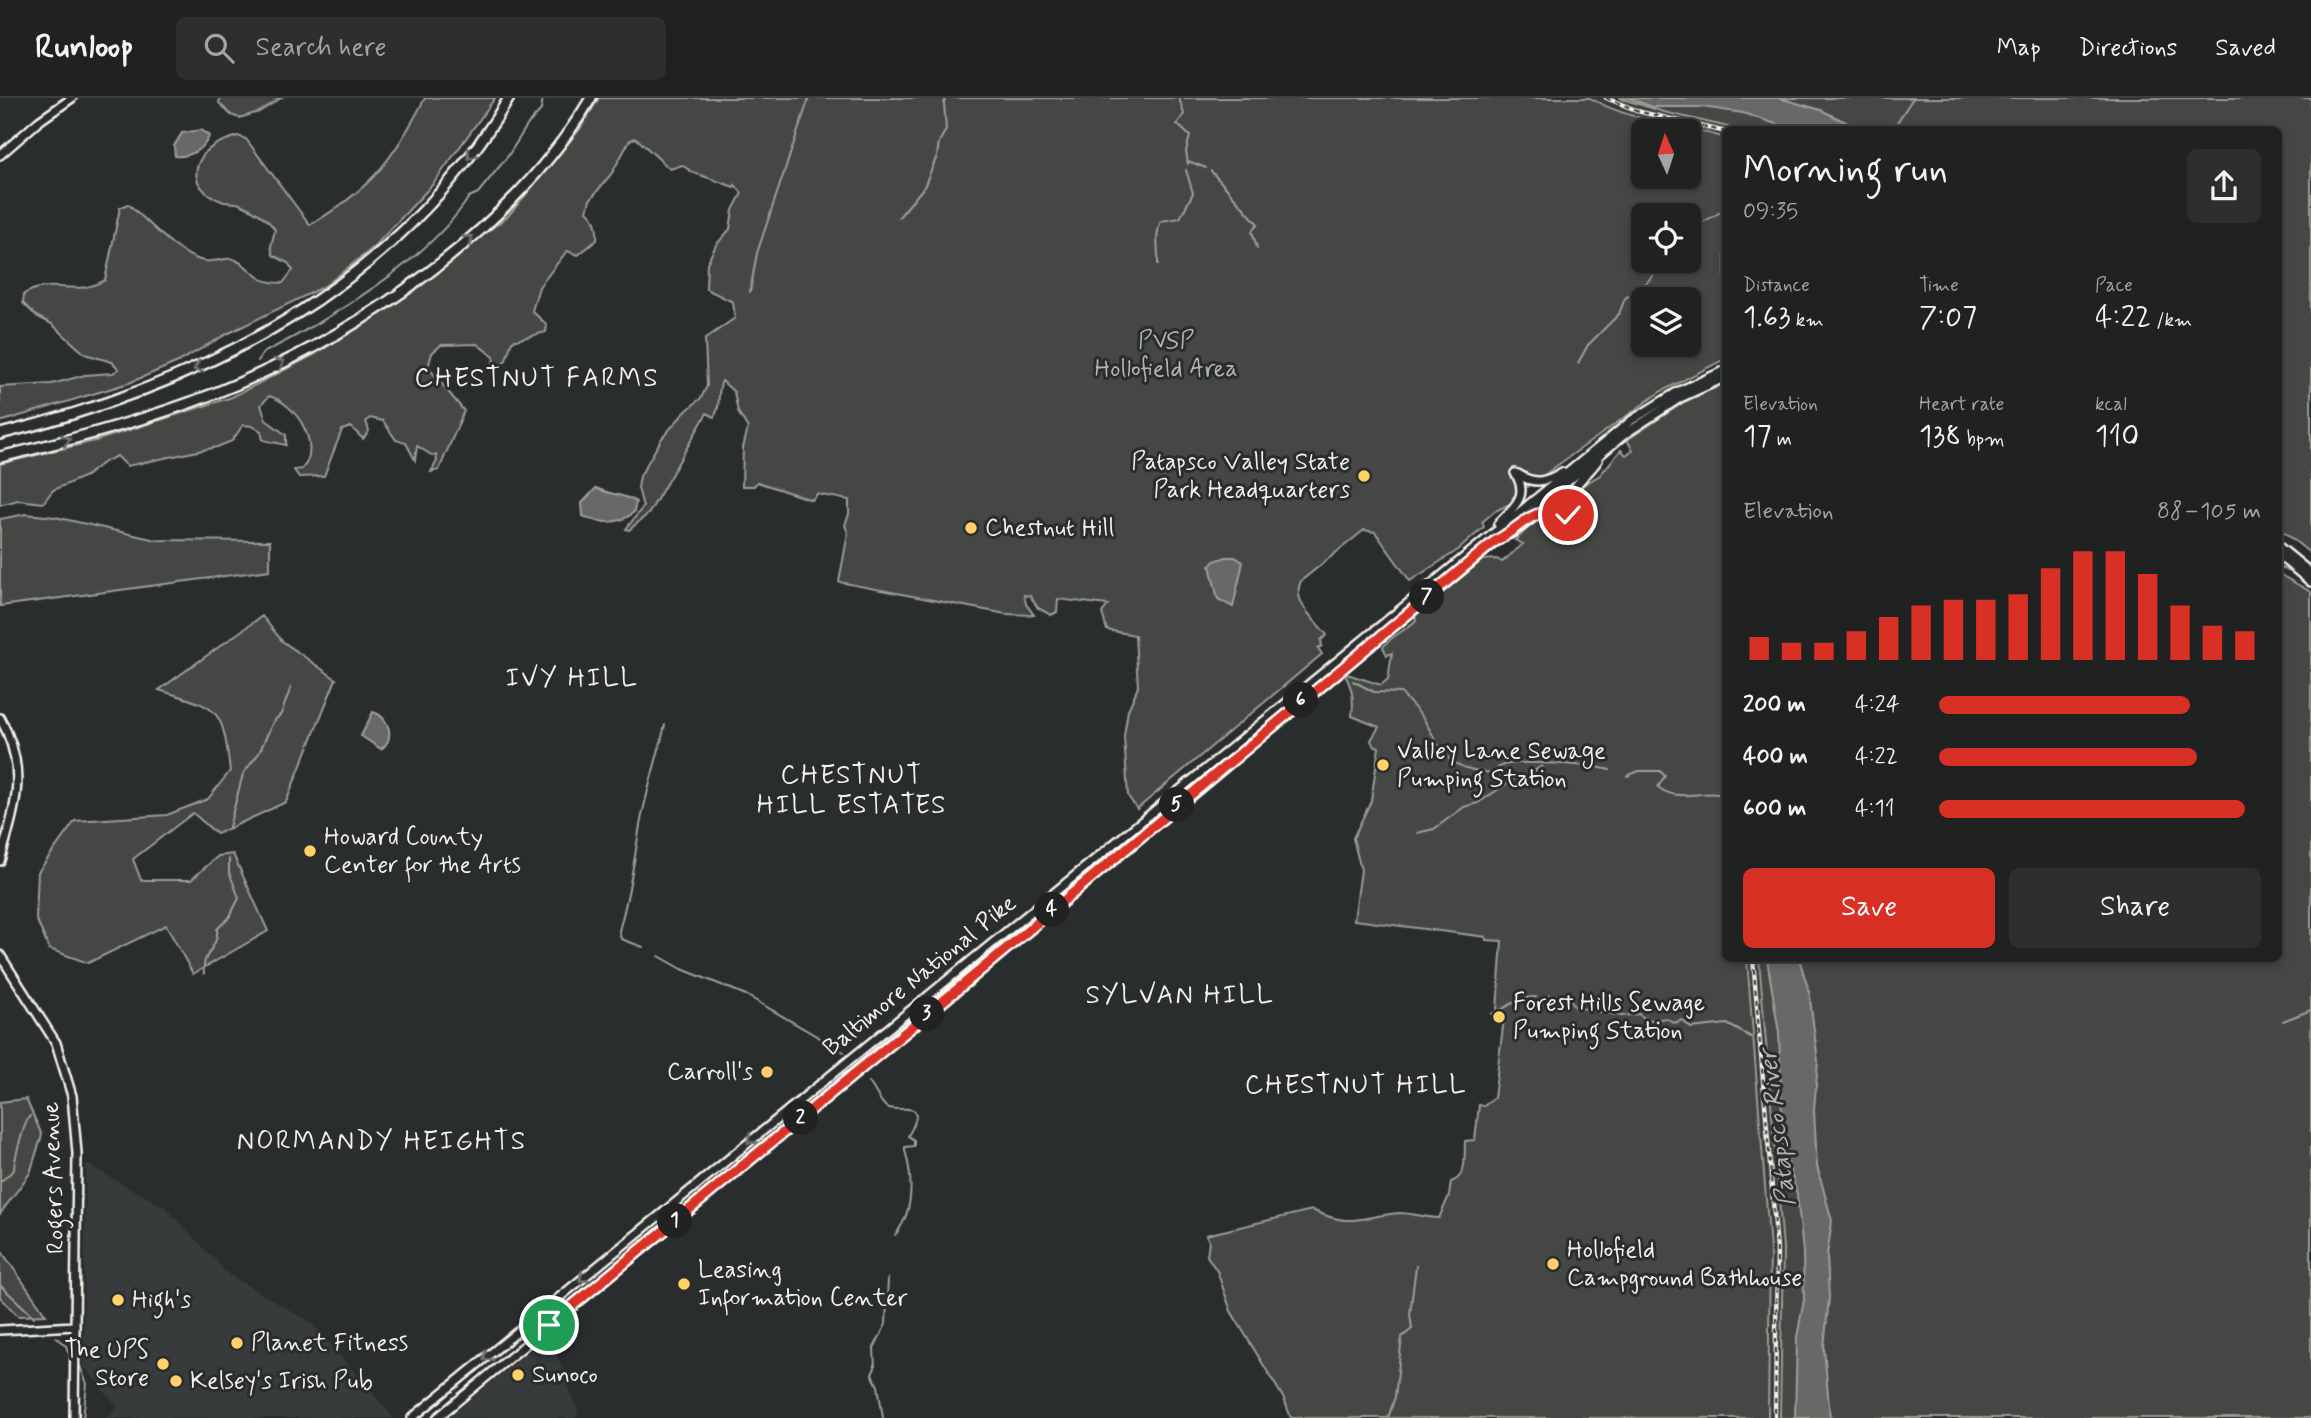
<!DOCTYPE html>
<html lang="en">
<head>
<meta charset="utf-8">
<style>
  body { margin:0; font-family:Mynerve,sans-serif; background:#2d2f2f; color:#f1f3f6; height:100vh; display:flex; flex-direction:column; font-size:26px; white-space:nowrap }
  * { box-sizing:border-box; margin:0 }
  p { font-size:23px; color:#a2a4a5 }
  .icon { flex:none; width:38px; height:38px; fill:none; stroke:currentColor; stroke-width:2; stroke-linecap:round; stroke-linejoin:round }
  .map { position:relative; flex:1; overflow:hidden }
  .details { position:absolute; left:1722px; top:28px; width:560px; height:836px; display:flex; flex-direction:column; background:#202222; border-radius:10px; box-shadow:0 4px 10px #0003,0 0 0 2px #3d3f40 }
  .details>* { flex:none }
  .needle { width:46px; rotate:357deg }
  .buttons { position:absolute; left:1631px; top:21px; display:grid; gap:14px }
  .buttons a { display:grid; place-items:center; width:70px; height:70px; border-radius:10px; background:#202222; box-shadow:0 4px 10px #0003,0 0 0 2px #3d3f40; font-size:35px }
  .pin { position:absolute; display:grid; place-items:center; width:60px; height:60px; color:#fff; margin:-30px; border:4px solid #fff; border-radius:50%; box-shadow:0 2px 7px #0007 }
  .km { position:absolute; width:35px; height:35px; margin:-18px; border-radius:50%; background:#222; color:#fff; font-size:19px; line-height:35px; text-align:center }
  .round { display:grid; place-items:center; flex:none; width:74px; height:74px; border-radius:10px; background:#2d2f2f }
  .headline { display:flex; align-items:center; justify-content:space-between; height:119px; padding:0 21px }
  h1 { font-size:38px; font-weight:600; line-height:52px }
  .metrics { display:grid; grid-template-columns:repeat(3,1fr); gap:10px; height:119px; padding:7px 21px }
  .metrics div { display:grid; align-content:center }
  .metrics b { font-size:30px; font-weight:600 }
  .metrics small { font-size:19px; font-weight:400 }
  .metrics p { font-size:19px }
  .chart { height:196px; padding:14px 21px }
  .chart p { display:flex; justify-content:space-between }
  .chart svg { width:100%; height:126px; margin-top:7px; stroke:#d93025; stroke-width:6 }
  .primary-button { display:flex; gap:14px; margin-top:auto; padding:14px 21px }
  .primary-button a { flex:1; height:80px; border-radius:10px; background:#d93025; color:#fff; font-size:28px; font-weight:600; line-height:80px; text-align:center }
  .primary-button a+a { background:#2d2f2f; color:#f1f3f6 }
  ul { padding:0 21px; list-style:none; font-size:23px }
  li { display:grid; grid-template-columns:112px 84px 1fr; align-items:center; height:52px }
  li i { height:18px; border-radius:9px; background:#d93025 }
  header { display:flex; align-items:center; gap:42px; box-sizing:border-box; height:98px; padding:0 35px; background:#202222; border-bottom:2px solid #3d3f40 }
  header strong { font-size:33px }
  nav { display:flex; gap:38px; margin-inline-start:auto; font-size:24px }
  .search { width:490px; height:63px; background:#2d2f2f; display:flex; align-items:center; gap:18px; box-sizing:border-box; padding:0 24px; border-radius:10px; color:#a2a4a5; font-size:26px }
  .map>svg:first-child { display:block }
  .built { fill:#373a3a }
  .green { fill:#444645; stroke:#9c9c96; stroke-width:2; fill-rule:evenodd }
  .water { fill:#676866; stroke:#9f9f9a; stroke-width:2 }
  .lines { fill:none; stroke-linecap:round; stroke-linejoin:round }
  .stream { stroke:#9f9f9a; stroke-width:2 }
  .secondary-casing { stroke:#f4f1e8; stroke-width:12 }
  .primary-casing { stroke:#f4f1e8; stroke-width:12 }
  .highway-casing { stroke:#f4f1e8; stroke-width:14 }
  .secondary { stroke:#2a2d2e; stroke-width:7 }
  .primary { stroke:#2a2d2e; stroke-width:7 }
  .highway { stroke:#2a2d2e; stroke-width:9 }
  .rail-casing { stroke:#f4f1e8; stroke-width:4.5 }
  .rail { stroke:#2a2d2e; stroke-width:2; stroke-dasharray:5; stroke-linecap:butt }
  .oneway { stroke:#71726f }
  .route-casing { stroke:#fff; stroke-width:14 }
  .route { stroke:#d93025; stroke-width:9 }
  .poi-dot { fill:#ffd166; stroke:#2a2d2e; stroke-width:2.5 }
  .labels { text-anchor:middle; dominant-baseline:central; stroke-width:6; stroke-linejoin:round; paint-order:stroke }
  .park-label { font-size:24px; fill:#b6b5af; stroke:#2a2d2e }
  .poi-label { font-size:24px; fill:#f4f1e8; stroke:#2a2d2e; text-anchor:start }
  .street-label { font-size:24px; fill:#f4f1e8; stroke:#2a2d2e }
  .neighbourhood-label { font-size:26px; letter-spacing:2px; fill:#f4f1e8; stroke:#2a2d2e }
  .water-label { font-size:26px; font-style:italic; fill:#b5b3ae; stroke:#2a2d2e }
</style>
</head>
<body>
<header>
<strong>Runloop</strong>
<div class="search"><svg class="icon" aria-label="search" viewBox="0 0 24 24"><circle cx="10" cy="10" r="6"/><path d="M15 15l6 6"/></svg>Search here</div>
<nav><a>Map</a><a>Directions</a><a>Saved</a></nav>
</header>
<div class="map">
<svg width="2311" height="1320" viewBox="0 0 2311 1320">
  <rect width="100%" height="100%" fill="#2a2d2e"/>
  <filter id="ink" filterUnits="userSpaceOnUse"><feTurbulence type="fractalNoise" baseFrequency=".0143" numOctaves="2"/><feDisplacementMap in="SourceGraphic" scale="14" xChannelSelector="R" yChannelSelector="G"/><feConvolveMatrix kernelMatrix="1 2 1 2 8 2 1 2 1" color-interpolation-filters="sRGB"/></filter>
  <g filter="url(#ink)">
    <path class="built" d="M 1590,0 L 1619,0 L 1664,14 L 1741,31 L 1726,32 L 1725,40 L 1649,24 L 1624,16 Z
      M 1747,861 L 1759,861 L 1783,1150 L 1780,1320 L 1768,1320 L 1770,1151 Z
      M 86,1066 L 165,1109 L 229,1177 L 312,1225 L 394,1320 L 106,1320 L 118,1310 L 83,1267 Z
      M 541,1243 L 553,1246 L 579,1316 L 575,1320 L 448,1320 Z"/>
    <path class="green" d="M 220,0 L 281,0 L 259,14 L 239,20 L 231,17 L 219,5 Z
      M 425,0 L 495,0 L 433,86 L 374,149 L 325,188 L 225,237 L 178,264 L 129,285 L 0,324 L 0,289 L 52,286 L 85,277 L 113,275 L 119,271 L 112,264 L 85,256 L 52,226 L 36,218 L 23,205 L 24,196 C 52,179 74,200 105,182 L 120,110 L 128,106 C 147,122 176,155 200,162 C 215,167 227,157 236,162 C 259,174 251,184 283,185 L 293,172 L 288,165 L 273,157 L 271,148 L 275,132 C 269,121 252,111 240,106 C 235,104 229,105 224,104 C 205,97 190,84 199,64 C 206,48 222,43 238,38 L 246,41 L 310,127 C 371,91 393,62 425,0 Z
      M 599,0 L 1590,0 C 1633,25 1680,25 1725,40 L 1725,261 L 1660,294 L 1513,399 L 1512,405 L 1495,413 L 1482,424 L 1484,429 L 1458,452 L 1410,483 L 1375,434 L 1364,432 L 1301,483 C 1291,503 1315,522 1327,537 L 1321,542 L 1322,548 L 1318,550 L 1322,556 L 1137,711 L 1128,698 L 1124,638 L 1128,612 L 1138,589 L 1135,537 L 1107,532 L 1102,515 L 1108,507 L 1058,501 L 1057,514 L 1051,517 L 1038,510 L 1030,498 L 1024,497 L 1026,506 L 1034,517 L 1006,516 L 839,484 L 848,435 L 845,427 L 849,416 L 849,402 L 817,396 L 812,402 L 757,384 L 754,388 L 742,388 L 743,350 L 748,330 L 738,314 L 734,294 L 722,283 C 716,295 722,308 714,319 L 707,315 L 649,415 L 629,432 L 626,431 L 643,409 L 638,390 L 640,378 L 662,340 L 684,315 L 701,300 L 707,288 L 705,241 L 735,220 L 733,204 L 706,191 L 707,165 L 716,147 L 730,131 L 733,112 L 742,95 L 735,87 L 734,89 L 692,74 L 682,67 L 670,71 L 636,40 L 630,42 L 612,75 L 590,102 L 587,113 C 596,120 598,130 597,142 L 578,157 L 567,153 L 539,189 L 532,213 L 547,227 L 546,234 L 512,243 L 506,262 L 497,272 L 492,272 L 494,259 L 477,246 L 441,247 L 432,255 L 428,269 L 464,313 L 439,372 L 431,374 L 437,363 L 436,357 L 433,358 L 417,348 L 415,362 L 406,345 L 396,342 L 383,323 L 370,320 L 366,323 L 369,333 L 363,341 L 351,329 L 342,332 L 324,378 L 299,379 L 294,372 L 302,371 C 323,348 296,305 269,298 L 261,307 L 266,322 L 286,337 L 286,347 L 263,342 L 261,333 L 252,328 L 243,327 L 232,343 L 217,349 L 127,368 L 117,358 L 104,364 L 86,378 L 53,392 L 43,405 L 18,402 L 0,407 L 0,366 L 95,343 L 232,299 L 314,257 L 389,210 L 509,117 L 580,31 ZM 1643,33 L 1689,33 L 1689,79 L 1643,79 ZM 1643,117 L 1689,117 L 1689,163 L 1643,163 ZM 1643,201 L 1689,201 L 1689,247 L 1643,247 Z
      M 1619,0 L 2311,0 L 2311,456 L 2279,430 L 2278,32 L 1741,32 L 1664,14 Z
      M 1725,285 L 1726,861 L 1747,861 L 1770,1151 L 1768,1320 L 1291,1320 L 1284,1301 L 1231,1213 L 1217,1173 L 1207,1158 L 1209,1143 L 1206,1137 L 1312,1112 C 1353,1131 1360,1118 1400,1115 C 1413,1115 1426,1120 1439,1120 L 1449,1098 L 1451,1084 C 1468,1079 1464,1058 1465,1043 L 1475,1042 L 1479,1007 L 1484,1008 L 1494,1000 L 1504,921 L 1497,912 L 1502,843 L 1486,842 L 1486,839 L 1354,822 L 1361,772 L 1353,740 L 1371,703 L 1379,649 L 1373,647 L 1371,642 L 1379,629 L 1352,618 C 1354,601 1353,591 1344,575 L 1381,587 L 1388,581 L 1392,555 L 1387,557 L 1383,549 C 1393,536 1406,533 1416,522 L 1415,516 L 1482,462 L 1497,461 L 1502,464 L 1523,446 L 1515,442 C 1527,433 1537,416 1553,420 L 1571,405 L 1582,388 L 1600,377 L 1621,352 L 1626,357 L 1633,352 L 1627,342 L 1684,304 Z
      M 26,416 L 55,419 L 156,442 L 270,443 L 270,472 L 0,508 L 0,421 Z
      M 2279,476 L 2311,494 L 2311,1320 L 1780,1320 L 1783,1150 L 1759,861 L 2278,861 Z
      M 262,518 L 282,543 L 336,581 L 286,704 L 217,736 L 193,715 L 133,761 L 141,782 L 191,782 L 218,758 L 233,756 L 268,833 L 193,876 L 166,827 L 88,865 L 49,851 L 36,820 L 38,774 L 75,723 L 167,717 L 208,701 L 230,673 C 222,607 220,611 159,592 Z
      M 26,1001 L 42,1037 L 30,1075 L 0,1116 L 0,1004 Z
      M 0,1151 L 46,1217 L 18,1218 L 0,1199 Z"/>
    <path class="water" d="M 1628,0 L 1779,0 L 1821,12 L 1860,31 L 1791,31 L 1743,15 L 1702,9 L 1653,9 Z
      M 201,32 L 209,38 C 205,51 188,60 175,58 L 174,48 L 182,35 Z
      M 596,390 C 609,397 625,396 636,404 L 634,414 C 620,427 600,426 583,418 L 582,405 Z
      M 1226,459 L 1235,459 L 1243,464 L 1233,509 L 1218,501 L 1210,468 L 1214,463 Z
      M 373,614 C 389,618 396,641 381,651 L 361,638 Z
      M 1767,861 L 1799,861 L 1809,893 L 1818,963 L 1814,1012 L 1817,1068 L 1832,1123 L 1827,1157 L 1829,1200 L 1824,1250 L 1830,1320 L 1795,1320 L 1797,1239 L 1804,1202 L 1803,1154 L 1797,1096 L 1783,1048 L 1779,935 Z"/>
    <g class="lines">
      <path class="stream" d="M 1179,0 L 1184,16 L 1177,26 L 1190,38 L 1186,53 L 1188,66
        M 1892,32 L 1913,0
        M 1188,63 L 1206,70
        M 1211,73 L 1258,126 L 1252,133 L 1257,150
        M 899,119 L 924,89 L 937,58 L 939,44 L 946,32 L 944,5 L 946,0
        M 1689,132 L 1726,111
        M 1158,166 C 1159,150 1154,138 1161,123 L 1180,120 L 1193,95 L 1186,72
        M 750,194 L 757,155 L 809,0
        M 258,263 L 263,255 C 329,222 430,161 469,99 L 478,95 L 508,58 L 528,26 L 541,12 L 543,0
        M 1578,265 L 1588,247 L 1619,216 L 1625,200 C 1641,193 1655,177 1663,163
        M 2278,469 L 2291,474
        M 1353,583 L 1374,594 L 1401,595 C 1409,605 1420,614 1426,625 C 1446,661 1448,670 1492,675 C 1495,673 1497,670 1501,668 C 1515,661 1592,667 1610,672
        M 1627,678 L 1639,673 L 1660,673 L 1665,678 L 1658,689 C 1678,706 1704,690 1726,698
        M 229,729 L 243,676 L 259,655 L 273,624 L 281,616 L 291,589
        M 1417,735 L 1434,731 L 1464,709 L 1478,705 L 1517,679 L 1534,678 L 1535,672 L 1542,668
        M 643,849 L 621,841 L 619,833 C 628,800 634,766 639,733 C 645,697 657,662 665,627
        M 659,858 L 682,871 L 746,897 L 844,954
        M 204,876 C 201,854 219,851 217,831 L 229,820 L 239,800 L 229,774 L 229,761
        M 1549,897 L 1569,899 L 1575,909 L 1622,918 L 1639,916 C 1647,924 1655,922 1666,920 L 1674,925 L 1682,922 L 1691,930 L 1727,926 L 1751,939
        M 1491,916 C 1510,910 1512,900 1536,899
        M 2283,923 L 2311,912
        M 869,984 C 874,991 879,1002 885,1008 C 896,1018 932,996 908,1038 L 914,1042 L 914,1048 L 905,1049 L 905,1052 C 913,1081 915,1112 895,1137
        M 0,1084 L 14,1072 C 14,1062 24,1024 30,1018
        M 0,1187 L 34,1219
        M 56,1239 L 66,1248 L 69,1256
        M 80,1268 L 87,1286 L 83,1320
        M 883,1320 L 878,1288 L 872,1276 L 875,1270 L 874,1250 L 886,1226 L 888,1180
        M 1388,1320 L 1395,1299 L 1402,1239 L 1412,1231 L 1410,1216 L 1416,1168"/>
      <g class="secondary-casing">
        <path id="secondary" d="M 0,57 L 39,23 L 72,0
          M 0,620 C 29,672 15,709 0,763
          M 0,857 L 56,945 L 72,998 L 77,1055 L 74,1320
          M 0,1232 L 75,1228"/>
      </g>
      <g class="primary-casing">
        <path id="primary" d="M 1518,376 C 1534,387 1546,384 1562,374
          M 1571,422 C 1557,395 1585,382 1598,362
          M 1498,426 C 1514,409 1530,398 1515,375
          M 1510,436 C 1539,420 1539,402 1573,425
          M 2278,448 L 2311,475
          M 2278,457 L 2311,484
          M 412,1320 L 1632,322 L 1677,294 L 1726,272
          M 437,1320 L 1625,336 L 1680,300 L 1726,279"/>
      </g>
      <g class="highway-casing">
        <path id="highway" d="M 0,336 C 207,285 397,189 509,0
          M 0,359 C 72,342 144,323 213,296 C 356,239 511,134 591,0"/>
      </g>
      <use href="#secondary" class="secondary"/>
      <use href="#primary" class="primary"/>
      <use href="#highway" class="highway"/>
      <g class="rail-casing">
        <path id="rail" d="M 1606,0 L 1641,14 L 1726,34
          M 1753,861 L 1777,1151 L 1775,1320"/>
      </g>
      <use href="#rail" class="rail"/>
    </g>
    <defs><path id="oneway-chevron" d="M-2-3.5L2.5 0L-2 3.5" fill="none" stroke-width="1.6" stroke-linecap="round" stroke-linejoin="round" transform="scale(1.75)"/></defs>
    <g class="oneway">
      <use href="#oneway-chevron" transform="translate(471 57) rotate(127)"/>
      <use href="#oneway-chevron" transform="translate(469 141) rotate(-40)"/>
      <use href="#oneway-chevron" transform="translate(280 265) rotate(-27)"/>
      <use href="#oneway-chevron" transform="translate(198 270) rotate(156)"/>
      <use href="#oneway-chevron" transform="translate(66 342) rotate(-15)"/>
      <use href="#oneway-chevron" transform="translate(751 1042) rotate(141)"/>
      <use href="#oneway-chevron" transform="translate(583 1180) rotate(140)"/>
      <use href="#oneway-chevron" transform="translate(487 1259) rotate(141)"/>
    </g>
  </g>
  <g class="lines" filter="url(#ink)">
    <g class="route-casing">
      <path id="route" d="M 549,1227 L 965,885 L 1494,444 C 1528,426 1536,400 1573,425 L 1568,417"/>
    </g>
    <use href="#route" class="route"/>
  </g>
  <g class="poi-dot">
    <circle cx="1364" cy="378" r="7"/>
    <circle cx="971" cy="430" r="7"/>
    <circle cx="1383" cy="667" r="7"/>
    <circle cx="310" cy="753" r="7"/>
    <circle cx="1499" cy="919" r="7"/>
    <circle cx="767" cy="974" r="7"/>
    <circle cx="1553" cy="1166" r="7"/>
    <circle cx="684" cy="1186" r="7"/>
    <circle cx="118" cy="1202" r="7"/>
    <circle cx="237" cy="1245" r="7"/>
    <circle cx="163" cy="1266" r="7"/>
    <circle cx="518" cy="1277" r="7"/>
    <circle cx="176" cy="1283" r="7"/>
  </g>
  <g class="labels">
    <g class="park-label">
      <text x="1166" y="243">PVSP<tspan x="1166" dy="28">Hollofield Area</tspan></text>
    </g>
    <g class="poi-label">
      <text x="1350" y="364" text-anchor="end">Patapsco Valley State<tspan x="1350" dy="28">Park Headquarters</tspan></text>
      <text x="985" y="430">Chestnut Hill</text>
      <text x="1397" y="653">Valley Lane Sewage<tspan x="1397" dy="28">Pumping Station</tspan></text>
      <text x="324" y="739">Howard County<tspan x="324" dy="28">Center for the Arts</tspan></text>
      <text x="1513" y="905">Forest Hills Sewage<tspan x="1513" dy="28">Pumping Station</tspan></text>
      <text x="753" y="974" text-anchor="end">Carroll's</text>
      <text x="1567" y="1152">Hollofield<tspan x="1567" dy="28">Campground Bathhouse</tspan></text>
      <text x="698" y="1172">Leasing<tspan x="698" dy="28">Information Center</tspan></text>
      <text x="132" y="1202">High's</text>
      <text x="251" y="1245">Planet Fitness</text>
      <text x="149" y="1252" text-anchor="end">The UPS<tspan x="149" dy="28">Store</tspan></text>
      <text x="532" y="1277">Sunoco</text>
      <text x="190" y="1283">Kelsey's Irish Pub</text>
    </g>
    <g class="street-label">
      <text transform="translate(920 878) rotate(-39)">Baltimore National Pike</text>
      <text transform="translate(54 1080) rotate(-92)">Rogers Avenue</text>
    </g>
    <g class="neighbourhood-label">
      <text x="537" y="281">CHESTNUT FARMS</text>
      <text x="572" y="581">IVY HILL</text>
      <text x="852" y="678">CHESTNUT<tspan x="852" dy="30">HILL ESTATES</tspan></text>
      <text x="1180" y="898">SYLVAN HILL</text>
      <text x="1356" y="988">CHESTNUT HILL</text>
      <text x="382" y="1044">NORMANDY HEIGHTS</text>
    </g>
    <g class="water-label">
      <text transform="translate(1778 1030) rotate(-97)">Patapsco River</text>
    </g>
  </g>
</svg>
<div class="buttons">
<a><svg class="needle" viewBox="-14 -14 28 28"><path d="M0-13l5 13h-10z" fill="#e53935"/><path d="M0 13l5-13h-10z" fill="#a2a4a5"/></svg></a>
<a><svg class="icon" aria-label="locate" viewBox="0 0 24 24"><circle cx="12" cy="12" r="6"/><path d="M12 2v4M12 18v4M2 12h4M18 12h4"/></svg></a>
<a><svg class="icon" aria-label="layers" viewBox="0 0 24 24"><path d="M12 4l9 5-9 5-9-5zM3 14l9 5 9-5"/></svg></a>
</div>
<div class="pin" style="left:549px;top:1227px;background:#1e9e55"><svg class="icon" aria-label="arrive" viewBox="0 0 24 24"><path d="M6 21V4h12l-3 4 3 4H6"/></svg></div>
<div class="pin" style="left:1568px;top:417px;background:#d93025"><svg class="icon" aria-label="check" viewBox="0 0 24 24"><path d="M5 12l5 5 9-10"/></svg></div>
<b class="km" style="left:675px;top:1123px">1</b>
<b class="km" style="left:801px;top:1020px">2</b>
<b class="km" style="left:927px;top:916px">3</b>
<b class="km" style="left:1052px;top:812px">4</b>
<b class="km" style="left:1177px;top:707px">5</b>
<b class="km" style="left:1301px;top:602px">6</b>
<b class="km" style="left:1427px;top:499px">7</b>
<section class="details">
<div class="headline"><div><h1>Morning run</h1><p>09:35</p></div><a class="round"><svg class="icon" aria-label="share" viewBox="0 0 24 24"><path d="M12 15V3M7 8l5-5 5 5M5 13v7h14v-7"/></svg></a></div>
<div class="metrics">
<div><p>Distance</p><b>1.63<small> km</small></b></div>
<div><p>Time</p><b>7:07</b></div>
<div><p>Pace</p><b>4:22<small> /km</small></b></div>
</div>
<div class="metrics">
<div><p>Elevation</p><b>17<small> m</small></b></div>
<div><p>Heart rate</p><b>138<small> bpm</small></b></div>
<div><p>kcal</p><b>110</b></div>
</div>
<div class="chart"><p><span>Elevation</span>88–105 m</p>
<svg viewBox="0 0 160 44" preserveAspectRatio="none"><path d="M5 44V36M15 44V38M25 44V38M35 44V34M45 44V29M55 44V25M65 44V23M75 44V23M85 44V21M95 44V12M105 44V6M115 44V6M125 44V14M135 44V25M145 44V32M155 44V34"/></svg>
</div>
<ul>
<li><b>200 m</b>4:24<i style="width:78%"></i></li>
<li><b>400 m</b>4:22<i style="width:80%"></i></li>
<li><b>600 m</b>4:11<i style="width:95%"></i></li>
</ul>
<div class="primary-button"><a>Save</a><a>Share</a></div>
</section>
</div>
</body>
</html>
